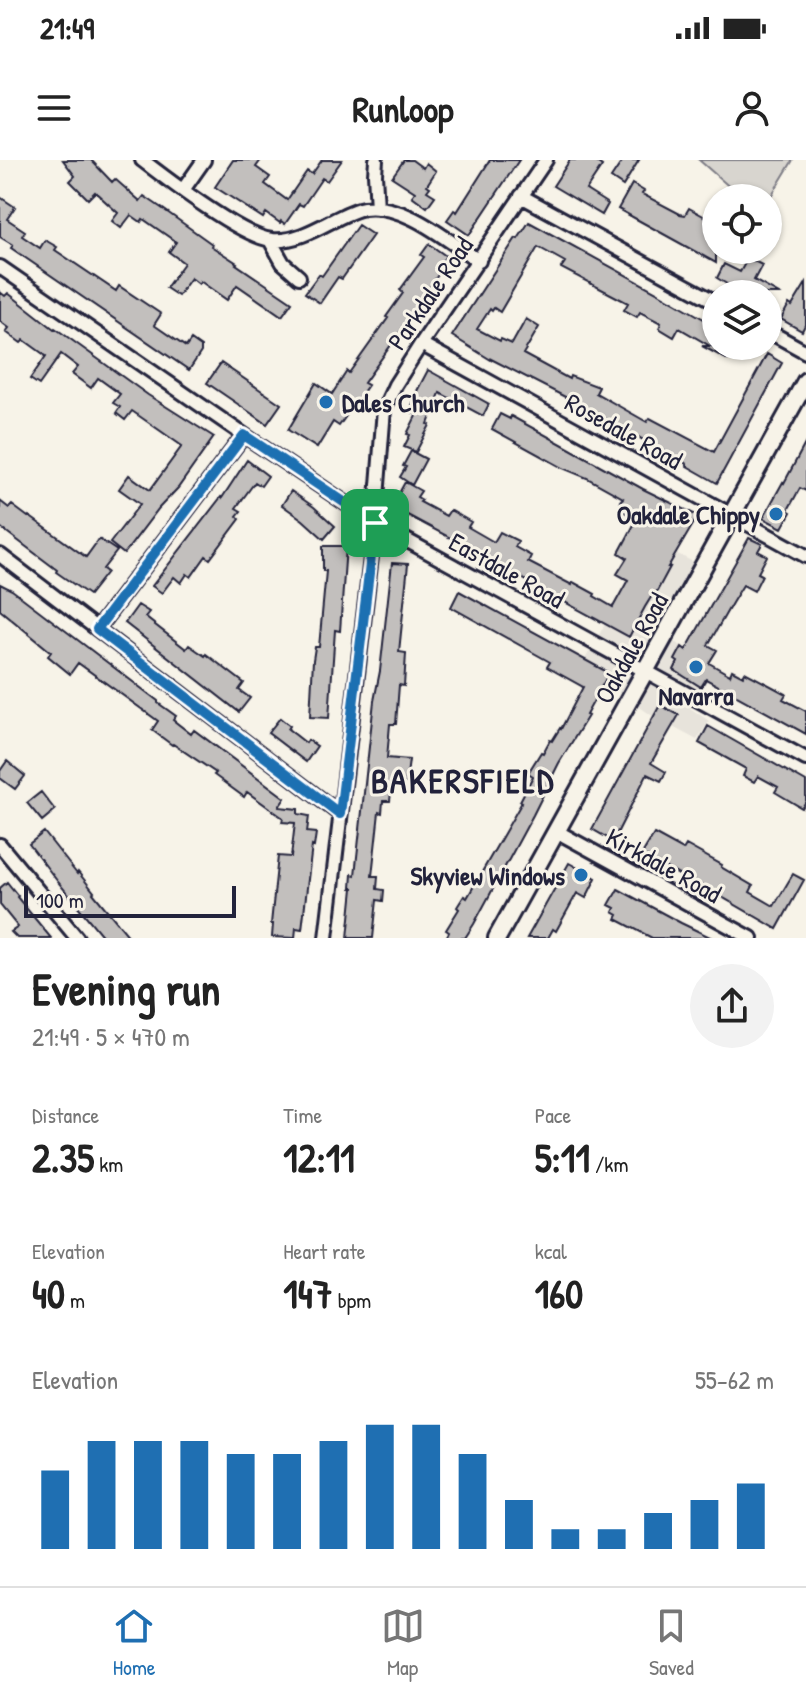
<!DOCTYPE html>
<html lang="en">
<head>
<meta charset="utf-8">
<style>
  body { margin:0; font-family:"Patrick Hand",sans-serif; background:#f2f2f2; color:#222; height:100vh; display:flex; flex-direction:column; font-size:30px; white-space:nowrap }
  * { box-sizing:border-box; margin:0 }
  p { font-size:26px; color:#767676 }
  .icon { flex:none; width:44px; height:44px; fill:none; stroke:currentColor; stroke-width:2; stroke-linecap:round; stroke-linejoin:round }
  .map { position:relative; height:778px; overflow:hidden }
  .details { display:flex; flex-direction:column; background:#fff; flex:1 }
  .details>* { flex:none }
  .tools { position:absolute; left:702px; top:24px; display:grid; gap:16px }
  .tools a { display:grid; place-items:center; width:80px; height:80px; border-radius:50%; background:#fff; box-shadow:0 2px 6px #0004; font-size:40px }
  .scale { position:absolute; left:24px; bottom:20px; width:212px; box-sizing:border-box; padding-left:8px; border:4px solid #22223b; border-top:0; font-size:22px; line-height:28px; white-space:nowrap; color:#22223b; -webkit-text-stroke:6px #f7f3e8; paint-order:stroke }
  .pin { position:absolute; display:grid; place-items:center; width:68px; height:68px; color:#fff; margin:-34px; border-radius:16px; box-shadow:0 4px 12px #0006 }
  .round { display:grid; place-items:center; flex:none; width:84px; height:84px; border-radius:42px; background:#f2f2f2 }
  .summary { display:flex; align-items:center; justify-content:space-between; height:136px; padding:0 32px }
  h1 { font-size:44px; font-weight:700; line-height:60px }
  .figures { display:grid; grid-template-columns:repeat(3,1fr); gap:12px; height:136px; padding:8px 32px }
  .figures div { display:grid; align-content:center }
  .figures b { font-size:40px; font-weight:700 }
  .figures small { font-size:22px; font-weight:400 }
  .figures p { font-size:22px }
  .chart { height:224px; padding:16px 32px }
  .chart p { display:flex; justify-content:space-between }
  .chart svg { width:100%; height:144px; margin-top:8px; stroke:#1f6fb2; stroke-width:6 }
  .status { display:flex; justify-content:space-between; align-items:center; height:56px; padding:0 40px; background:#fff; direction:ltr }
  .status svg { height:22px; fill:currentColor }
  header { display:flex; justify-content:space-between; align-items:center; height:104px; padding:0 32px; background:#fff; font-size:36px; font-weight:700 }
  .menu { display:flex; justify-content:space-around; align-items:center; height:112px; border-top:2px solid #e0e0e0; background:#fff; font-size:22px; color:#767676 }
  .menu a { display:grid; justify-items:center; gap:4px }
  .menu .current { color:#1f6fb2 }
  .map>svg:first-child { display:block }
  .built { fill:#e7e3db }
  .green { fill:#d8d5cf; stroke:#7d7c85; stroke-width:2 }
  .building { fill:#c2bfbd; stroke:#22223b; stroke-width:2 }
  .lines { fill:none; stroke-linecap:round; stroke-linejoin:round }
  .street-casing { stroke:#22223b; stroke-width:18 }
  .secondary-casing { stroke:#22223b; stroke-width:22 }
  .street { stroke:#f7f3e8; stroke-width:12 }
  .secondary { stroke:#f7f3e8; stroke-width:16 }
  .route-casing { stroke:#fff; stroke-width:16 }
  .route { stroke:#1f6fb2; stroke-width:10 }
  .poi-dot { fill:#1f6fb2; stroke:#f7f3e8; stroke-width:3 }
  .labels { text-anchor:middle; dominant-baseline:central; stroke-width:6; stroke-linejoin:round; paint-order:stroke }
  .street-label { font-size:26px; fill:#22223b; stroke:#f7f3e8 }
  .poi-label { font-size:26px; font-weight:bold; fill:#22223b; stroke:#f7f3e8; text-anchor:end }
  .district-label { font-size:34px; font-weight:bold; letter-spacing:2px; fill:#22223b; stroke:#f7f3e8 }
</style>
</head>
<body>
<div class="status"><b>21:49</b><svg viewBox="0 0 49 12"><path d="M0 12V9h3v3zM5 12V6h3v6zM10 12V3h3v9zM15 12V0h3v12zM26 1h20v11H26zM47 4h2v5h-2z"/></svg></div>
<header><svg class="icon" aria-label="menu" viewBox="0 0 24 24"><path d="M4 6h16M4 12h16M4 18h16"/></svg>Runloop<svg class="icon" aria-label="person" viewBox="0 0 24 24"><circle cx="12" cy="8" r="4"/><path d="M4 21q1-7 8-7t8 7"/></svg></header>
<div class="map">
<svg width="806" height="778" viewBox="0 0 806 778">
  <rect width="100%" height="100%" fill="#f7f3e8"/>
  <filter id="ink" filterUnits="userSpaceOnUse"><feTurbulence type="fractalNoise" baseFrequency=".0125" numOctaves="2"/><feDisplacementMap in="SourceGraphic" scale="16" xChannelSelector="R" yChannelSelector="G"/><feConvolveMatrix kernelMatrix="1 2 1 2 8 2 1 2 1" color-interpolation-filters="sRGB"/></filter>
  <g filter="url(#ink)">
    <path class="built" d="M 657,373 L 670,390 L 695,403 L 659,473 L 716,506 L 690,548 L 709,561 L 697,580 L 654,557 L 604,522 L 580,508 Z"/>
    <path class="green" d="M 699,0 L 793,0 L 768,41 L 768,38 L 742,38 Z"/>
    <path class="building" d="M 63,0 L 91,0 L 112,22 L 115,19 L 140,41 L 144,36 L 163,49 L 212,84 L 211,86 L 237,103 L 236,104 L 292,142 L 282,156 L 237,125 L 227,140 L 200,121 L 199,124 L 191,118 L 178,136 L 166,128 L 184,103 L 169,92 L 176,82 L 143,59 L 141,62 L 131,55 L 121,68 L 112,61 L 118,53 L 95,32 L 88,39 L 70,21 L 75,16 Z
      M 233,0 L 261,0 L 256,7 L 270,17 L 265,24 L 287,40 L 307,11 L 312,14 L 322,0 L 342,0 L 327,21 L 322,18 L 303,46 L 299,44 L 285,64 L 281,61 L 280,63 L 266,53 L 263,58 L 215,27 Z
      M 404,0 L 412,0 L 423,8 L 426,3 L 436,11 L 427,25 L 430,27 L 427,31 L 435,36 L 427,47 L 412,36 L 415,32 L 392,17 Z
      M 490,0 L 519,0 L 469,75 L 447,60 L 454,50 L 457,52 Z
      M 570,0 L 594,0 L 602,6 L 586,30 L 608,44 L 602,55 L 553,26 Z
      M 623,0 L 639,0 L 623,26 L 611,18 Z
      M 632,24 L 644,31 L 642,34 L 680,54 L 685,55 L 689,48 L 716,63 L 716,103 L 618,49 Z
      M 0,37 L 15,47 L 7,59 L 25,71 L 22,76 L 40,88 L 45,80 L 57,87 L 55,90 L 116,131 L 119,126 L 161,154 L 154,165 L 186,187 L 191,180 L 201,187 L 201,192 L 189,210 L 11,88 L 13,85 L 0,77 Z
      M 529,62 L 657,132 L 716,166 L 716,186 L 736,186 L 728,200 L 702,186 L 710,186 L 679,168 L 674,177 L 659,168 L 661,163 L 640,152 L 637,157 L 624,150 L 628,143 L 561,108 L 565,102 L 538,87 L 500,152 L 494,148 L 492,151 L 490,149 L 477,169 L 500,181 L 501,179 L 512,184 L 526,159 L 539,167 L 523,194 L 569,219 L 570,216 L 599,227 L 596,233 L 624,249 L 647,262 L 650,258 L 714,292 L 767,194 L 782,203 L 717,323 L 687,306 L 687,304 L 573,241 L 491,199 L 491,200 L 452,176 L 516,78 L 518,79 Z
      M 358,65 L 373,75 L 342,119 L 338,117 L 320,143 L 305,133 L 319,114 L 322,116 Z
      M 429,84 L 446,96 L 440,104 L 444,106 L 410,156 L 411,157 L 364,223 L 368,225 L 339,266 L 333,262 L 317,288 L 288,270 L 316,223 L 332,234 L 347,211 L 349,213 L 388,158 L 386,157 L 403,133 L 400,130 L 424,97 L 421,95 Z
      M 748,98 L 762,105 L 754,120 L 779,134 L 743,134 L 717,118 L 724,104 L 740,112 Z
      M 806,123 L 806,163 L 802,171 L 781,159 L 789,144 L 792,146 Z
      M 0,132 L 5,136 L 8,133 L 54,169 L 55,168 L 148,235 L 214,277 L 178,328 L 159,348 L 124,394 L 110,383 L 140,344 L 119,329 L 129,315 L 150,330 L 182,286 L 132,251 L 125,260 L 116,253 L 120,247 L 113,243 L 120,234 L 98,218 L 91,228 L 72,214 L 78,207 L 61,194 L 39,225 L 30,219 L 46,196 L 24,180 L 21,183 L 6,172 L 9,168 L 0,161 Z
      M 221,203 L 281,244 L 267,264 L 207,223 Z
      M 428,210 L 489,244 L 483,256 L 440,233 L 428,264 L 430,265 L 416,292 L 404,287 L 410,275 L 407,274 L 417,254 L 410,252 L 417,231 Z
      M 500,254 L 510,259 L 511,256 L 643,329 L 698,356 L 668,407 L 670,407 L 655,435 L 653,434 L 645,447 L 629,477 L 535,426 L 492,400 L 396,349 L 402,337 L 398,335 L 405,322 L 421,331 L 417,337 L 422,340 L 420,342 L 446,356 L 450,350 L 471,362 L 468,367 L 494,382 L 500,372 L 518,381 L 515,387 L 531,396 L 528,402 L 572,425 L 573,422 L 595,434 L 594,436 L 613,447 L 628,420 L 617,414 L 627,398 L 619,393 L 637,359 L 624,352 L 620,341 L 623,338 L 587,318 L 563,308 L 492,269 Z
      M 806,282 L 806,331 L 800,328 L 788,350 L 791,352 L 782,368 L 763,358 L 783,322 L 784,323 Z
      M 411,291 L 426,299 L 412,325 L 400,317 L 406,307 L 403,306 Z
      M 247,300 L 268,316 L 261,326 L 255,322 L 236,348 L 241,351 L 237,356 L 240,359 L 210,399 L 206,396 L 191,417 L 187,414 L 181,423 L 174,417 L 162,433 L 152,426 L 221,337 L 222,338 Z
      M 291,331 L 314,347 L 335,366 L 324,379 L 303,360 L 282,345 Z
      M 0,341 L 9,348 L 12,345 L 28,357 L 29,356 L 86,397 L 99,379 L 117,391 L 103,409 L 107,412 L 89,435 L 56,412 L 57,410 L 0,367 Z
      M 749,378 L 762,384 L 758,391 L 767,396 L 758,413 L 762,415 L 754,431 L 743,425 L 732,443 L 708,485 L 717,490 L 709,503 L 730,515 L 732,510 L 743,516 L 745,512 L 786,534 L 783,539 L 806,551 L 806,574 L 706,519 L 701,527 L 674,510 L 678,502 L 675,500 L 682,487 L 686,490 Z
      M 323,386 L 346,386 L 340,471 L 335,470 L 329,558 L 310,557 L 313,500 L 315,487 L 319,487 L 326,411 L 323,411 Z
      M 392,403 L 408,404 L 399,492 L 406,493 L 404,526 L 399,525 L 396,564 L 390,564 L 387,598 L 409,600 L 406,623 L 392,623 L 390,641 L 383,641 L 382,653 L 379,652 L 372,716 L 378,716 L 377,729 L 384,730 L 383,741 L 377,740 L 373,778 L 348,778 L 353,728 L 351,728 L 352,714 L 355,715 L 374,541 L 380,511 Z
      M 0,424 L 12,430 L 158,541 L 158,543 L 176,556 L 173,560 L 191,574 L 194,570 L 285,638 L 279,647 L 298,649 L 298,654 L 309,656 L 307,672 L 316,673 L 314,687 L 312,686 L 302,769 L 296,768 L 295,778 L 272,777 L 273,764 L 271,764 L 278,696 L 291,697 L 295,663 L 282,662 L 283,658 L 247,632 L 244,637 L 214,615 L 216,613 L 173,584 L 172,585 L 152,570 L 158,561 L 78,503 L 70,514 L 48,496 L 51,492 L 0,450 Z
      M 459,431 L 609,513 L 586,555 L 588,556 L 559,603 L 533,655 L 474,764 L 465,778 L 446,778 L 449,772 L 446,770 L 459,749 L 457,747 L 464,736 L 467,738 L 522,642 L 520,641 L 533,616 L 528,613 L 541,592 L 543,593 L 550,580 L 552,581 L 560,568 L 561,569 L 583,527 L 547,507 L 550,502 L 451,447 Z
      M 138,445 L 149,452 L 145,457 L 186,489 L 189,485 L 205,496 L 206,494 L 244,523 L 239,530 L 250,538 L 239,552 L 125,463 Z
      M 660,545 L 679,555 L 651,603 L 666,612 L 661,621 L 647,614 L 613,681 L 592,669 Z
      M 280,558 L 290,566 L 288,569 L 306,583 L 308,580 L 317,586 L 306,602 L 268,573 Z
      M 708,566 L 806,622 L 806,641 L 802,648 L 775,632 L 778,627 L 758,616 L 754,622 L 743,616 L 746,609 L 699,583 Z
      M 7,601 L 25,616 L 15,629 L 0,618 L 0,611 Z
      M 41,632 L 55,650 L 42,661 L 27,643 Z
      M 44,672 L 77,714 L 78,712 L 94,732 L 93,733 L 130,778 L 104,778 L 58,722 L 29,684 Z
      M 654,674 L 683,690 L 686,685 L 722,705 L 721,707 L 753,726 L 750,732 L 774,746 L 793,714 L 804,720 L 777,769 L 687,717 L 686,719 L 642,694 Z
      M 569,703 L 596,718 L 586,738 L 577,733 L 556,771 L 553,769 L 548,778 L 527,778 Z
      M 7,722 L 18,736 L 17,737 L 51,778 L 17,778 L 11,772 L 18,767 L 0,745 L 0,728 Z
      M 618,729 L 681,763 L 712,778 L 652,778 L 616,759 L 618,755 L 613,752 L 615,748 L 609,745 Z"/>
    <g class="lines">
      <g class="street-casing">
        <path id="street" d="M 142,0 C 168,20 242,77 272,80 C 292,82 313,71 330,62 C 341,57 352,50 364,48 C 406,43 446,80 479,101
          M 376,0 L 375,14 L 377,48
          M 183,30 L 204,0
          M 521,36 L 716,142
          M 270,80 L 283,103 L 299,117
          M 0,107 L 244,275 L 375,363 L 806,599
          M 768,171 L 806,192
          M 421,184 L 806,396
          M 0,395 L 340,654
          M 97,469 L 244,275
          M 556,671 L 751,778
          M 0,685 L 77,778
          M 326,778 L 375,363 L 384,249 L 395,225 L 421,184 L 546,0"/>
      </g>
      <g class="secondary-casing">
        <path id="secondary" d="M 497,778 L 806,221"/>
      </g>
      <use href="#street" class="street"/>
      <use href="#secondary" class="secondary"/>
    </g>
  </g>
  <g class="lines" filter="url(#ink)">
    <g class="route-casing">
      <path id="route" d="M 244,275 L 375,363 L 340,654 L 97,469 Z"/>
    </g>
    <use href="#route" class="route"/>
  </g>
  <g class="poi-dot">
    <circle cx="326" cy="242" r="8"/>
    <circle cx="776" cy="354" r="8"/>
    <circle cx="696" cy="507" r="8"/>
    <circle cx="581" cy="715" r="8"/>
  </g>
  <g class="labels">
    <g class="street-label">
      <text transform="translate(430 133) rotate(-56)">Parkdale Road</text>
      <text transform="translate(624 271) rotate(29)">Rosedale Road</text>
      <text transform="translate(507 410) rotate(29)">Eastdale Road</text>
      <text transform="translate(631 488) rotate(-61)">Oakdale Road</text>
      <text transform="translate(664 705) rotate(29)">Kirkdale Road</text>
    </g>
    <g class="poi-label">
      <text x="342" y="242" text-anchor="start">Dales Church</text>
      <text x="760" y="354">Oakdale Chippy</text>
      <text x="696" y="535" text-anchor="middle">Navarra</text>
      <text x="565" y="715">Skyview Windows</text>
    </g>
    <g class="district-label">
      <text x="463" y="621">BAKERSFIELD</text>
    </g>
  </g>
</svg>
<div class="tools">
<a><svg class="icon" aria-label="locate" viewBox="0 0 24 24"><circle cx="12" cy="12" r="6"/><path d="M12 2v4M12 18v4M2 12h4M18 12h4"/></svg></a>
<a><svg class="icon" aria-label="layers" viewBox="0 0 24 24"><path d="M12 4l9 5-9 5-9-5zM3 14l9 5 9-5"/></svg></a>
</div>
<div class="scale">100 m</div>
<div class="pin" style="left:375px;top:363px;background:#1e9e55"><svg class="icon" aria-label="arrive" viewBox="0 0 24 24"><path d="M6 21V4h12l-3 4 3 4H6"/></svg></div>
</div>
<section class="details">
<div class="summary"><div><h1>Evening run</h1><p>21:49 · 5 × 470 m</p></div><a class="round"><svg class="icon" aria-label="share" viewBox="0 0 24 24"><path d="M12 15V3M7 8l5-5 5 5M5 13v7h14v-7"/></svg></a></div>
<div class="figures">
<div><p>Distance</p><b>2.35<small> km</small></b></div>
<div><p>Time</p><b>12:11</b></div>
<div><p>Pace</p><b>5:11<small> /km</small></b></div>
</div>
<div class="figures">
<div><p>Elevation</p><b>40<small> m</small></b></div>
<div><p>Heart rate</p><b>147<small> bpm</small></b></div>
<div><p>kcal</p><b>160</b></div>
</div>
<div class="chart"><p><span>Elevation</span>55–62 m</p>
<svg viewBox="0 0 160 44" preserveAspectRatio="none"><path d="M5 44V20M15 44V11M25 44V11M35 44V11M45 44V15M55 44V15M65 44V11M75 44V6M85 44V6M95 44V15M105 44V29M115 44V38M125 44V38M135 44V33M145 44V29M155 44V24"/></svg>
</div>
</section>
<nav class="menu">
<a class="current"><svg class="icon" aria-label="home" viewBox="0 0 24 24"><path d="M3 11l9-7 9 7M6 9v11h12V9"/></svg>Home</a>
<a><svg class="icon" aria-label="map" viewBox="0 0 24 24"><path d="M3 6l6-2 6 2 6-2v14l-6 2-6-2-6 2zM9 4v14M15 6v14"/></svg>Map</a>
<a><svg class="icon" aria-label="saved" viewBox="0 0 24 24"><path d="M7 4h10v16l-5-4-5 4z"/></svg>Saved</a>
</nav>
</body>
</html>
